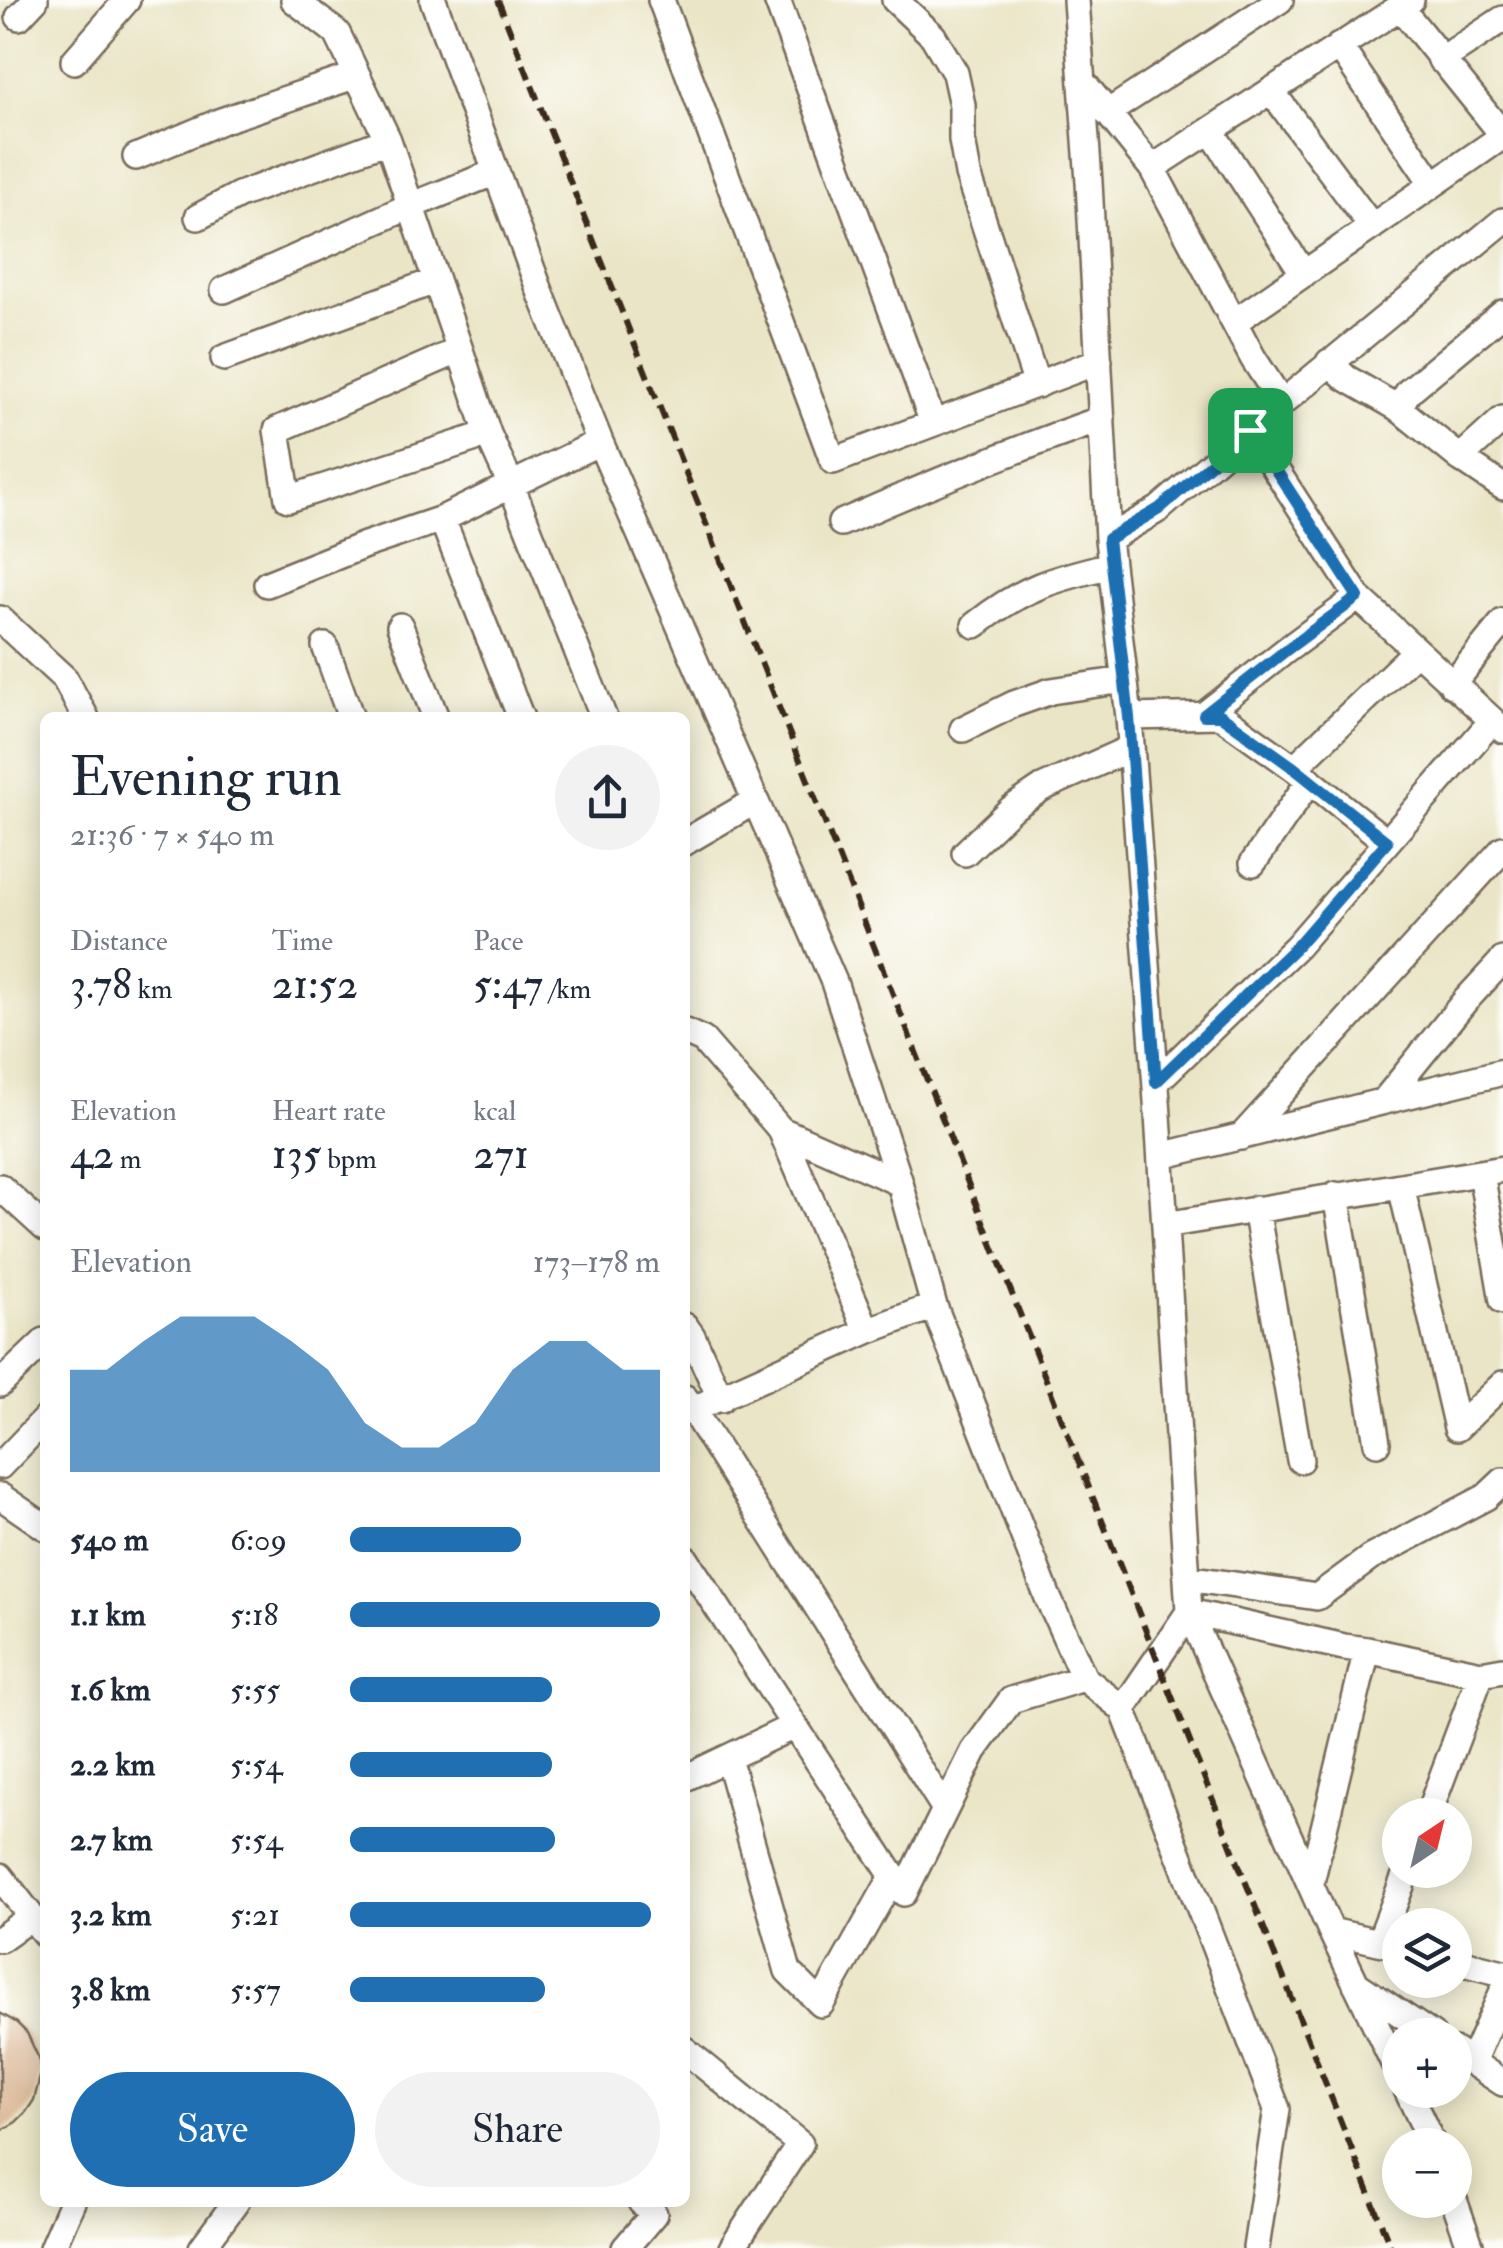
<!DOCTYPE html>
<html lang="en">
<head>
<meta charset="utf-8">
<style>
  body { margin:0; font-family:"IM FELL Double Pica",serif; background:#f2f2f3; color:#1f2937; height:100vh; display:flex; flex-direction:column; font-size:38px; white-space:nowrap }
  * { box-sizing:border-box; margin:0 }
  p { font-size:32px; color:#747a83 }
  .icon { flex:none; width:55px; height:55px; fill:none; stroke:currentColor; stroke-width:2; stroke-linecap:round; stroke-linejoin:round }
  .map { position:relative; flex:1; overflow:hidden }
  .details { position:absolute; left:40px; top:712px; width:650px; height:1495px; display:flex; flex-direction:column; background:#fff; border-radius:15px; box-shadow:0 5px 25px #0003 }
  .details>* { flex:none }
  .needle { width:65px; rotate:35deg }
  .buttons { position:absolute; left:1382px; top:1798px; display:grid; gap:20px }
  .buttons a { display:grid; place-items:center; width:90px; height:90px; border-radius:50%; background:#fff; box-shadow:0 5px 25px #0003; font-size:50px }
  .pin { position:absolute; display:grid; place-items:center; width:85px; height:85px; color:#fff; margin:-42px; border-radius:20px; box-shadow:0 5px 15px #0006 }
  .round { display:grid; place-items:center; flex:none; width:105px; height:105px; border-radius:52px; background:#f2f2f3 }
  .head { display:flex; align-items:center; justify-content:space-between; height:170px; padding:0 30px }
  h1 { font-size:55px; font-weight:600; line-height:75px }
  .stats { display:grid; grid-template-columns:repeat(3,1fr); gap:15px; height:170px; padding:10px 30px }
  .stats div { display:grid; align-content:center }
  .stats b { font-size:42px; font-weight:600 }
  .stats small { font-size:28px; font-weight:400 }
  .stats p { font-size:28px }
  .chart { height:280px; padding:20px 30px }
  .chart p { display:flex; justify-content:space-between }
  .chart svg { width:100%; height:180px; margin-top:10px; fill:#1f6fb2; opacity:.7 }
  .cta { display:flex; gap:20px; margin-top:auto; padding:20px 30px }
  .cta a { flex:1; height:115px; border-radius:60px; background:#1f6fb2; color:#fff; font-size:40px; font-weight:600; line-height:115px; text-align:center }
  .cta a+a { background:#f2f2f3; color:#1f2937 }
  ul { padding:0 30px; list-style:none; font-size:32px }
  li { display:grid; grid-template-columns:160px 120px 1fr; align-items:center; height:75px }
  li i { height:25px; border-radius:12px; background:#1f6fb2 }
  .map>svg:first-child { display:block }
  .building { fill:#dab694 }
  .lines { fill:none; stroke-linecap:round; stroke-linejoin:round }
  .minor-casing { stroke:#786b59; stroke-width:30 }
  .minor { stroke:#fff; stroke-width:25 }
  .rail { stroke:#3b2a1e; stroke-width:6; stroke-dasharray:15 8; stroke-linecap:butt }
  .route-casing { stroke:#fff; stroke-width:20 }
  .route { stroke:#1f6fb2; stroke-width:12 }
</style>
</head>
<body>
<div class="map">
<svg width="1503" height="2248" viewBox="0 0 1503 2248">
  <rect width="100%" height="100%" fill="#fdfcf7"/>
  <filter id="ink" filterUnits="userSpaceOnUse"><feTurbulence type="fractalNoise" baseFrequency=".01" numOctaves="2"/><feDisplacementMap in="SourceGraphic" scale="20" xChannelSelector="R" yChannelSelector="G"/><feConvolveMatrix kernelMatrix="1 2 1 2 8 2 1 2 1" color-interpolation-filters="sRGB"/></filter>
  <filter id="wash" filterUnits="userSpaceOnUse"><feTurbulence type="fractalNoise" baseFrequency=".0048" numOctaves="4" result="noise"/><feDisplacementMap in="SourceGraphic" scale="40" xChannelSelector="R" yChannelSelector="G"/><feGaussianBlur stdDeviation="2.25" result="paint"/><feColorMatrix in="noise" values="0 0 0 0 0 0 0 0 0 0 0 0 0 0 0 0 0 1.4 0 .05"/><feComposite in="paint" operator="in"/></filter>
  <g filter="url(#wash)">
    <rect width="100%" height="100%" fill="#eae5c6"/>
    <g id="blocks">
      <path class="building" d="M 0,2013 L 17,2023 L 27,2033 L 39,2059 L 41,2073 L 34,2100 L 26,2112 L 16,2122 L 0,2131 Z"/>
    </g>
  </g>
  <g filter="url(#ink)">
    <use href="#blocks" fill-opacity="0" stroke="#786b59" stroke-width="2.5"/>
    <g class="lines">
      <g class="minor-casing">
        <path id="minor" d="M 294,0 L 337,33 L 388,140 L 460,350 L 277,430 L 288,499 L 488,434 L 511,485 L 600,442
          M 433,0 L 541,294 L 600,442 L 834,982 L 900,1183 L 934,1306 L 1048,1598 L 1084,1678 L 1123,1709
          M 661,0 L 833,461 L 1099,361
          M 777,0 L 933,423
          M 895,0 L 933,36 L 955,73 L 962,105 L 962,140 L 968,174 L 1037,385
          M 1076,0 L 1089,182 L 1108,539 L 1129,717 L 1158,1115 L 1189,1612 L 1331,1931
          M 1400,7 L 1503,135
          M 19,17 L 35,0
          M 1339,46 L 1433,184
          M 1441,60 L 1503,19
          M 74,61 L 127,0
          M 1082,81 L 1152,168 L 1253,358 L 1282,403 L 1250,430 L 1358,597 L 1503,730
          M 1272,92 L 1372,227
          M 1107,113 L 1280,0
          M 1211,131 L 1304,274
          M 136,157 L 221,121 L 357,75
          M 1152,168 L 1411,0
          M 198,217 L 239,195 L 388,140
          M 224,290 L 410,206 L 496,172
          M 1234,322 L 1503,136
          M 460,350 L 488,434
          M 224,358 L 435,281
          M 1329,362 L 1346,378 L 1398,408 L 1460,458 L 1503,487
          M 1282,403 L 1503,221
          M 1398,408 L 1409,391 L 1503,313
          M 1460,458 L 1503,419
          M 442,519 L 521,718
          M 841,523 C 927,485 1013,450 1102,419
          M 1108,539 L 1159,509 L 1250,430
          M 267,584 L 365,545 L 442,519 L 511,485 L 604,718
          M 0,619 L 65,679 L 86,718
          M 975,625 C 1023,587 1053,579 1111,565
          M 400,626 L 436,718
          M 325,646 L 351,718
          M 1452,685 L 1503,622
          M 1204,715 L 1285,651 L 1358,597
          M 1129,717 L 1220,715 L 1294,768 L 1387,842
          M 963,729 L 1014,704 L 1051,691 L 1124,680
          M 1294,768 L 1416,651
          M 685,842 L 755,801
          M 965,853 L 1011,809 L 1042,788 L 1131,748
          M 1253,863 L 1310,780
          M 685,1032 L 703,1040 L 781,1130 L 900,1183
          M 1156,1082 L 1297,946 L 1492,721
          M 1384,1101 L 1465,1001 L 1503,960
          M 1241,1137 L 1503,849
          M 1161,1156 L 1503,1072
          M 1481,1173 L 1503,1301
          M 1401,1186 L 1457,1428
          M 0,1187 L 45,1228
          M 1336,1195 L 1377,1443
          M 1256,1209 L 1300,1460
          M 1165,1225 L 1503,1169
          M 685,1326 L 692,1336 L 721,1399
          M 867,1331 L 934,1306
          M 0,1384 L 45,1341
          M 685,1398 L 945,1809
          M 694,1409 L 867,1331 L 781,1130
          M 1457,1428 L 1503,1384
          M 0,1466 L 45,1419
          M 0,1496 L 45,1527
          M 685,1558 L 904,1893 L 974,1751 L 1011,1700 L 1084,1678
          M 1187,1578 L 1317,1597 L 1370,1558 L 1486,1497 L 1503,1481
          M 1189,1612 L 1123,1709 L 1277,2109 L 1256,2248
          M 1189,1612 L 1344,1647 L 1367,1650 L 1481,1674 L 1503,1670
          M 728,1758 L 788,1971 L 821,2004 L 893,1876
          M 685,1778 L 794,1726
          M 1428,1815 L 1481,1674
          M 0,1876 L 45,1934
          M 1311,1882 L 1367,1650
          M 0,1939 L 31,1917
          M 1380,1941 L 1407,1870
          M 1400,1947 L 1331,1931 L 1400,2076
          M 1455,1961 L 1503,1973
          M 1356,1984 L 1432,2035
          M 685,2050 L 800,2144 L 732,2248
          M 1455,2051 L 1503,2083
          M 1472,2062 L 1503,1991
          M 1407,2090 L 1433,2145
          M 1454,2200 L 1471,2248
          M 52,2248 L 72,2202
          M 202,2248 L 236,2202
          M 625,2248 L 654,2214 L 641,2202"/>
      </g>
      <use href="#minor" class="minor"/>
      <path class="rail" d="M 498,0 L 1391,2248"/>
    </g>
  </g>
  <g class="lines" filter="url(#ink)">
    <g class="route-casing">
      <path id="route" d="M 1250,430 L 1358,597 L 1285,651 L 1204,715 L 1220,715 L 1294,768 L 1387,842 L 1297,946 L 1156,1082 L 1129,717 L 1108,539 L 1159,509 Z"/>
    </g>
    <use href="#route" class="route"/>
  </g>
</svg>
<div class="buttons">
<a><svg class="needle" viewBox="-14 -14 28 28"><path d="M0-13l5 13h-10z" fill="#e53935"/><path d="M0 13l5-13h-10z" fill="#747a83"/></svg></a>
<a><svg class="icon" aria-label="layers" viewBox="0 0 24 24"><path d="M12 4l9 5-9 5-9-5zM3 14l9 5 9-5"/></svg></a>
<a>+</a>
<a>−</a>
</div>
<div class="pin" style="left:1250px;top:430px;background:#1e9e55"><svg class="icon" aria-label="arrive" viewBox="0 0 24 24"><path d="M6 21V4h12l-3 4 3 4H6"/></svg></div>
<section class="details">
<div class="head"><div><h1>Evening run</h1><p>21:36 · 7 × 540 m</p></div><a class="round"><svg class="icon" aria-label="share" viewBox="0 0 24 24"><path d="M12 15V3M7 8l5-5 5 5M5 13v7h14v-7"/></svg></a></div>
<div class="stats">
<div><p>Distance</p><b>3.78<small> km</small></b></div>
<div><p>Time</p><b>21:52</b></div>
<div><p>Pace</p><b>5:47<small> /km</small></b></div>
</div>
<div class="stats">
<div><p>Elevation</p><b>42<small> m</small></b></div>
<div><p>Heart rate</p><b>135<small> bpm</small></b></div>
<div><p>kcal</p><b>271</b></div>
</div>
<div class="chart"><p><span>Elevation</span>173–178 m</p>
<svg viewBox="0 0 160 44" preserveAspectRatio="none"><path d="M0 44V19L10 19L20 12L30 6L40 6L50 6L60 12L70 19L80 32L90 38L100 38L110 32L120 19L130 12L140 12L150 19L160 19V44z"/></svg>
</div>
<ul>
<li><b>540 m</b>6:09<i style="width:55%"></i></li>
<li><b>1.1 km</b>5:18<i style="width:100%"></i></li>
<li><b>1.6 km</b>5:55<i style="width:65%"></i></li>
<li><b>2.2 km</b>5:54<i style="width:65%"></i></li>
<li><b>2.7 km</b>5:54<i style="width:66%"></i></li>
<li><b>3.2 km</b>5:21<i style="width:97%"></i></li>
<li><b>3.8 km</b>5:57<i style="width:63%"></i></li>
</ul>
<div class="cta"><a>Save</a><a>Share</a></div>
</section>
</div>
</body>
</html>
